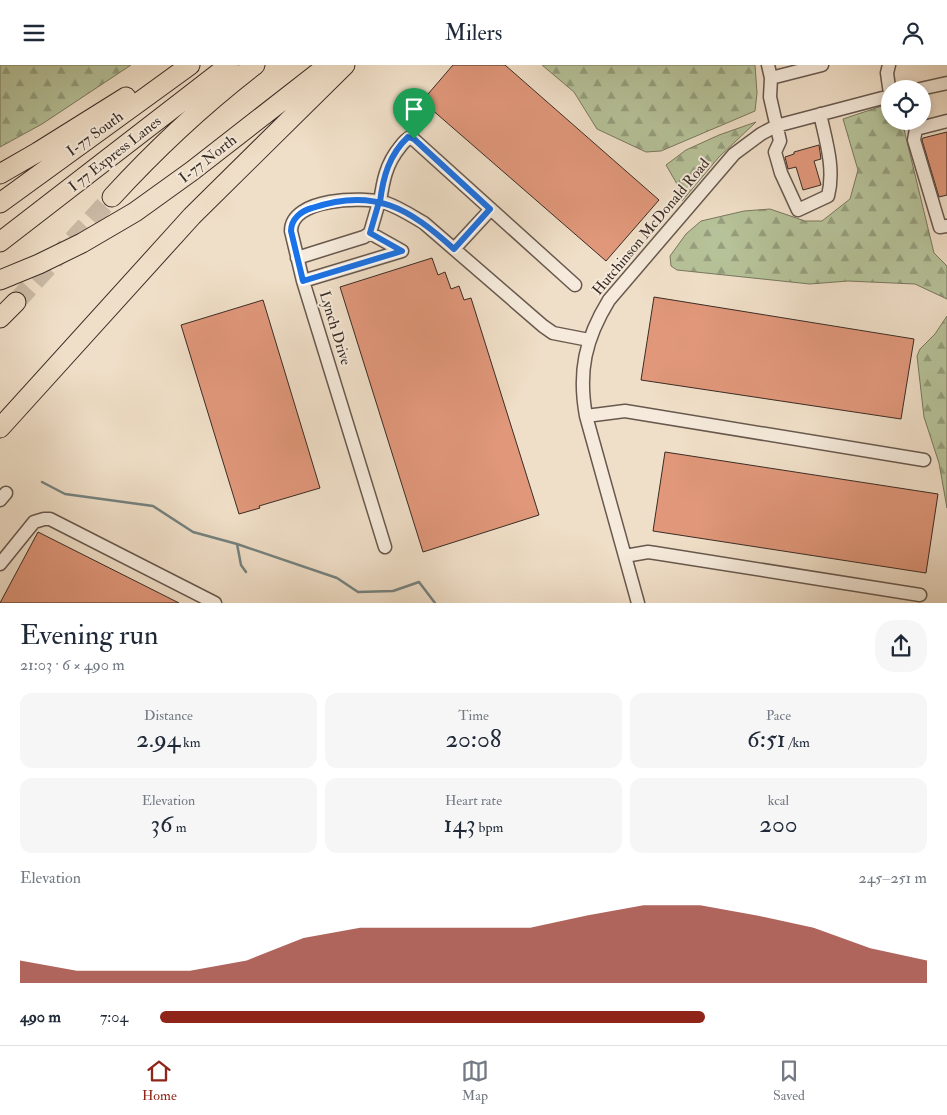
<!DOCTYPE html>
<html lang="en">
<head>
<meta charset="utf-8">
<style>
  body { margin:0; font-family:"IM FELL Double Pica",serif; background:#f6f6f7; color:#1f2937; height:100vh; display:flex; flex-direction:column; font-size:19px; white-space:nowrap }
  * { box-sizing:border-box; margin:0 }
  p { font-size:16px; color:#747a83 }
  .icon { flex:none; width:28px; height:28px; fill:none; stroke:currentColor; stroke-width:2; stroke-linecap:round; stroke-linejoin:round }
  .map { position:relative; height:538px; overflow:hidden }
  .sheet { display:flex; flex-direction:column; background:#fff; flex:1 }
  .sheet>* { flex:none }
  .tools { position:absolute; left:881px; top:15px; display:grid; gap:10px }
  .tools a { display:grid; place-items:center; width:50px; height:50px; border-radius:50%; background:#fff; box-shadow:0 2px 8px #0003; font-size:25px }
  .pin { position:absolute; display:grid; place-items:center; width:42px; height:42px; color:#fff; margin:-51px -21px; border-radius:50% 50% 50% 0; rotate:-45deg; box-shadow:0 0 5px #0007 }
  .pin .icon { rotate:45deg }
  .round { display:grid; place-items:center; flex:none; width:52px; height:52px; border-radius:20px; background:#f6f6f7 }
  .head { display:flex; align-items:center; justify-content:space-between; height:85px; padding:0 20px }
  h1 { font-size:28px; font-weight:600; line-height:38px }
  .metrics { display:grid; grid-template-columns:repeat(3,1fr); gap:8px; height:85px; padding:5px 20px }
  .metrics div { display:grid; align-content:center; border-radius:12px; background:#f6f6f7; text-align:center }
  .metrics b { font-size:25px; font-weight:600 }
  .metrics small { font-size:14px; font-weight:400 }
  .metrics p { font-size:14px }
  .chart { height:140px; padding:10px 20px }
  .chart p { display:flex; justify-content:space-between }
  .chart svg { width:100%; height:90px; margin-top:5px; fill:#8f2418; opacity:.7 }
  ul { padding:0 20px; list-style:none; font-size:16px }
  li { display:grid; grid-template-columns:80px 60px 1fr; align-items:center; height:38px }
  li i { height:12px; border-radius:6px; background:#8f2418 }
  header { display:flex; justify-content:space-between; align-items:center; height:65px; padding:0 20px; background:#fff; font-size:22px; font-weight:600 }
  .tab-bar { display:flex; justify-content:space-around; align-items:center; height:70px; border-top:1px solid #e0e1e3; background:#fff; font-size:14px; color:#747a83 }
  .tab-bar a { display:grid; justify-items:center; gap:2px }
  .tab-bar .on { color:#8f2418 }
  .map>svg:first-child { display:block }
  .forest { fill:url(#forest-firs); stroke:#78775f }
  .lines { fill:none; stroke-linecap:round; stroke-linejoin:round }
  .stream { stroke:#74827f; stroke-width:2.5 }
  .building { fill:#e0977a; stroke:#3a2c25 }
  .highway-tunnel { stroke:#ccbba7; stroke-width:19; stroke-dasharray:19 9; stroke-linecap:butt }
  .minor-casing { stroke:#68594e; stroke-width:15 }
  .highway-casing { stroke:#3a2c25; stroke-width:21 }
  .minor { stroke:#f5eadb; stroke-width:12 }
  .highway { stroke:#f0dfc8; stroke-width:19 }
  .route-casing { stroke:#fff; stroke-width:10 }
  .route { stroke:#1a73e8; stroke-width:6 }
  .labels { text-anchor:middle; dominant-baseline:central; stroke-width:4; stroke-linejoin:round; paint-order:stroke }
  .street-label { font-size:15px; fill:#3a2c25; stroke:#f5eadb }
</style>
</head>
<body>
<header><svg class="icon" aria-label="menu" viewBox="0 0 24 24"><path d="M4 6h16M4 12h16M4 18h16"/></svg>Milers<svg class="icon" aria-label="person" viewBox="0 0 24 24"><circle cx="12" cy="8" r="4"/><path d="M4 21q1-7 8-7t8 7"/></svg></header>
<div class="map">
<svg width="947" height="538" viewBox="0 0 947 538">
  <defs>
    <pattern id="forest-firs" width="22" height="20" patternUnits="userSpaceOnUse" patternTransform="scale(1.25)"><rect width="22" height="20" fill="#b6c299"/><path d="M5 1l3.5 6h-7zM16 11l3.5 6h-7z" fill="#959e7d"/></pattern>
  </defs>
  <rect width="100%" height="100%" fill="#f0dfc8"/>
  <filter id="stains"><feTurbulence type="fractalNoise" baseFrequency=".004" numOctaves="4"/><feColorMatrix values="0 0 0 0 .2 0 0 0 0 .09 0 0 0 0 .02 0 0 0 .5 -.17"/></filter>
  <radialGradient id="worn" r=".72"><stop offset=".6" stop-color="#630" stop-opacity="0"/><stop offset="1" stop-color="#630" stop-opacity=".3"/></radialGradient>
  <path class="forest" d="M 0,0 L 131,0 L 42,59 L 0,82 Z
    M 542,0 L 755,0 L 757,28 L 755,46 L 661,86 L 646,87 L 597,64 L 574,27 Z
    M 888,39 L 890,39 L 890,56 L 902,56 L 934,188 L 947,201 L 947,234 L 915,219 L 848,216 L 810,219 L 677,205 L 671,201 L 670,191 L 686,169 L 701,156 L 744,146 L 770,144 L 805,156 L 822,156 L 850,134 L 858,105 L 843,54 Z
    M 756,57 L 719,92 L 682,136 L 677,119 L 666,100 L 686,85 L 719,70 Z
    M 947,251 L 947,443 L 939,398 L 924,352 L 917,291 L 920,284 L 935,269 Z"/>
  <g class="lines">
    <path class="stream" d="M 42,417 L 65,429 L 153,441 L 193,467 L 237,479 L 337,513 L 358,527 L 393,526 L 419,517 L 435,538
      M 237,479 L 241,500 L 246,507"/>
  </g>
  <path class="building" d="M 453,0 L 505,0 L 659,135 L 606,196 L 422,36 Z
    M 947,67 L 947,130 L 939,132 L 922,75 L 923,73 Z
    M 819,80 L 821,94 L 814,96 L 821,120 L 803,125 L 796,102 L 788,104 L 785,92 L 794,89 L 794,87 Z
    M 432,193 L 438,210 L 445,207 L 451,224 L 459,221 L 464,235 L 471,233 L 539,450 L 423,487 L 340,222 Z
    M 654,232 L 914,274 L 901,354 L 641,315 Z
    M 263,235 L 320,423 L 259,441 L 260,443 L 239,449 L 181,260 Z
    M 665,387 L 938,429 L 926,508 L 653,466 Z
    M 38,467 L 179,538 L 0,538 Z"/>
  <g class="lines">
    <path class="highway-tunnel" d="M 16,237 L 112,132"/>
    <g class="minor-casing">
      <path id="minor" d="M 768,0 L 771,13
        M 889,0 L 887,8 L 890,29
        M 920,24 L 947,18
        M 820,49 C 826,76 835,104 828,131 L 798,145 L 781,108 L 775,87 L 780,76 L 770,32 L 771,13 L 822,0
        M 914,56 L 916,64 L 947,56
        M 916,64 L 914,75 L 940,162 L 947,161
        M 380,137 C 383,116 386,99 400,82 C 403,78 406,74 411,72 L 575,220
        M 454,184 L 491,144
        M 297,193 L 364,172 L 370,168 L 379,137
        M 303,216 L 402,186 L 370,168
        M 586,351 L 625,346 L 924,395
        M 0,435 L 6,428
        M 385,482 L 303,216 L 291,166 C 291,133 363,131 386,138 C 400,143 412,151 424,158 L 543,261 L 553,268 L 589,275
        M 625,491 L 648,487 L 655,488 L 920,530
        M 0,499 L 34,457 L 44,454 L 50,454 L 215,538
        M 638,538 L 586,351 C 578,307 585,274 609,235 L 734,89 L 761,69 L 776,61 L 890,31"/>
    </g>
    <g class="highway-casing">
      <path id="highway" d="M 0,109 L 38,87 L 126,32
        M 112,132 C 156,84 203,40 255,0
        M 0,138 L 190,0
        M 0,177 L 229,0
        M 0,215 L 39,199 L 82,178 L 135,147 L 192,106 L 328,0
        M 0,253 L 16,237
        M 0,363 L 192,151 L 345,0"/>
    </g>
    <use href="#minor" class="minor"/>
    <use href="#highway" class="highway"/>
  </g>
  <g class="lines">
    <g class="route-casing">
      <path id="route" d="M 414,74 L 408,72 C 389,90 383,112 380,137 L 379,137 L 370,168 L 402,186 L 303,216 L 291,166 C 291,154 301,146 312,143 C 374,122 409,143 454,184 L 490,144 L 414,74"/>
    </g>
    <use href="#route" class="route"/>
  </g>
  <g class="labels">
    <g class="street-label">
      <text transform="translate(95 69) rotate(-36)">I-77 South</text>
      <text transform="translate(115 89) rotate(-38)">I 77 Express Lanes</text>
      <text transform="translate(208 94) rotate(-38)">I-77 North</text>
      <text transform="translate(651 162) rotate(-50)">Hutchinson McDonald Road</text>
      <text transform="translate(335 263) rotate(73)">Lynch Drive</text>
    </g>
  </g>
  <rect width="100%" height="100%" filter="url(#stains)"/>
  <rect width="100%" height="100%" fill="url(#worn)"/>
</svg>
<div class="tools">
<a><svg class="icon" aria-label="locate" viewBox="0 0 24 24"><circle cx="12" cy="12" r="6"/><path d="M12 2v4M12 18v4M2 12h4M18 12h4"/></svg></a>
</div>
<div class="pin" style="left:414px;top:74px;background:#1e9e55"><svg class="icon" aria-label="arrive" viewBox="0 0 24 24"><path d="M6 21V4h12l-3 4 3 4H6"/></svg></div>
</div>
<section class="sheet">
<div class="head"><div><h1>Evening run</h1><p>21:03 · 6 × 490 m</p></div><a class="round"><svg class="icon" aria-label="share" viewBox="0 0 24 24"><path d="M12 15V3M7 8l5-5 5 5M5 13v7h14v-7"/></svg></a></div>
<div class="metrics">
<div><p>Distance</p><b>2.94<small> km</small></b></div>
<div><p>Time</p><b>20:08</b></div>
<div><p>Pace</p><b>6:51<small> /km</small></b></div>
</div>
<div class="metrics">
<div><p>Elevation</p><b>36<small> m</small></b></div>
<div><p>Heart rate</p><b>143<small> bpm</small></b></div>
<div><p>kcal</p><b>200</b></div>
</div>
<div class="chart"><p><span>Elevation</span>245–251 m</p>
<svg viewBox="0 0 160 44" preserveAspectRatio="none"><path d="M0 44V33L10 38L20 38L30 38L40 33L50 22L60 17L70 17L80 17L90 17L100 11L110 6L120 6L130 11L140 17L150 27L160 33V44z"/></svg>
</div>
<ul>
<li><b>490 m</b>7:04<i style="width:71%"></i></li>
</ul>
</section>
<nav class="tab-bar">
<a class="on"><svg class="icon" aria-label="home" viewBox="0 0 24 24"><path d="M3 11l9-7 9 7M6 9v11h12V9"/></svg>Home</a>
<a><svg class="icon" aria-label="map" viewBox="0 0 24 24"><path d="M3 6l6-2 6 2 6-2v14l-6 2-6-2-6 2zM9 4v14M15 6v14"/></svg>Map</a>
<a><svg class="icon" aria-label="saved" viewBox="0 0 24 24"><path d="M7 4h10v16l-5-4-5 4z"/></svg>Saved</a>
</nav>
</body>
</html>
